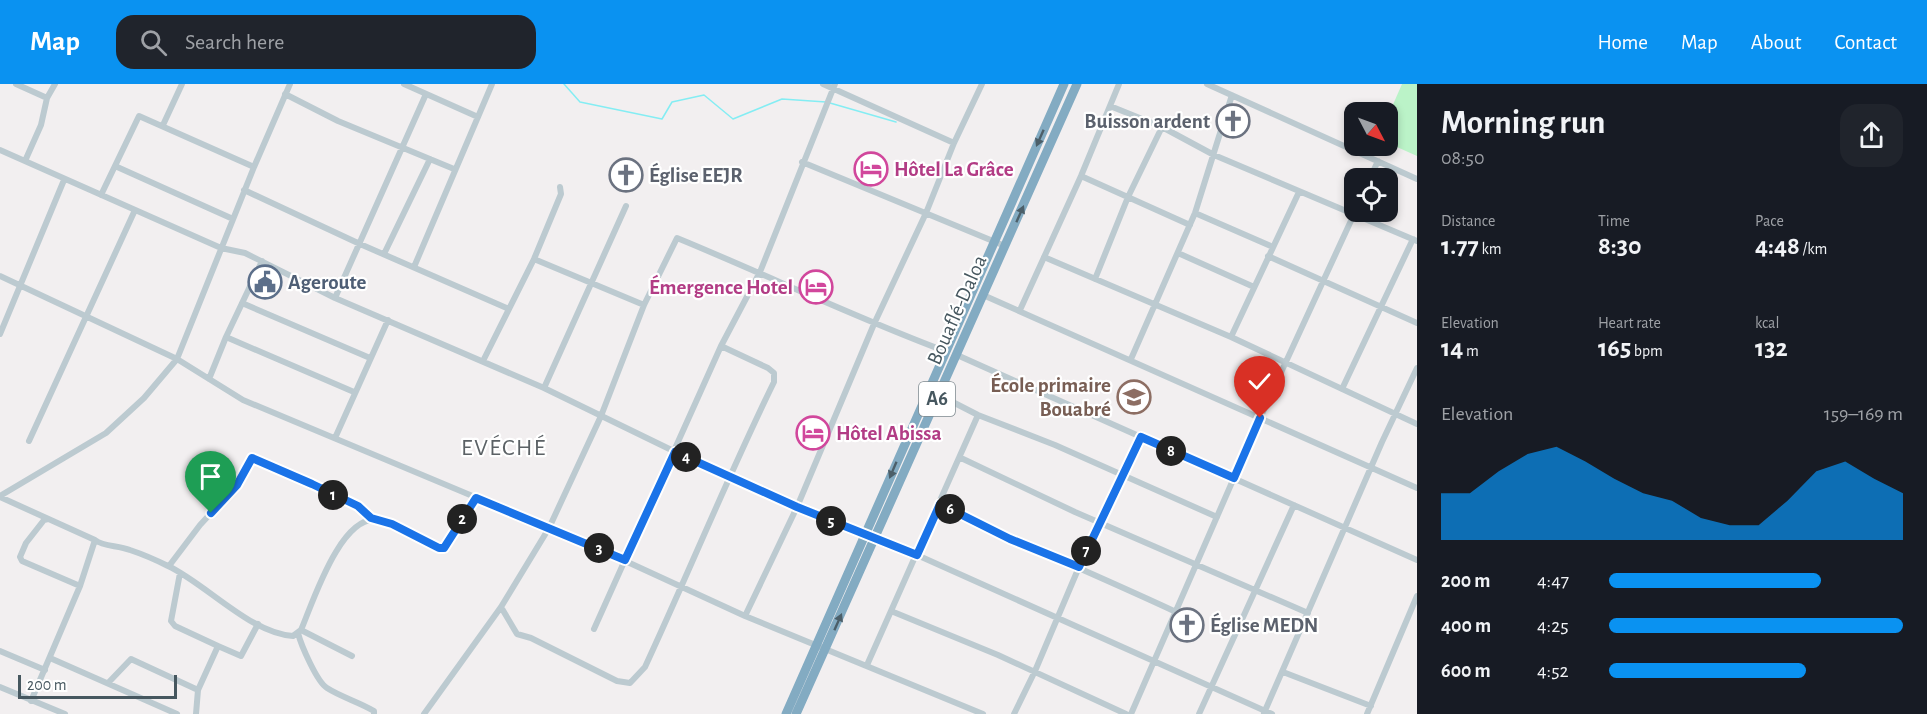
<!DOCTYPE html>
<html lang="en">
<head>
<meta charset="utf-8">
<style>
  body { margin:0; font-family:"Alegreya Sans",sans-serif; background:#20242c; color:#f1f3f6; height:100vh; display:flex; flex-direction:column; font-size:22px; white-space:nowrap }
  * { box-sizing:border-box; margin:0 }
  p { font-size:20px; color:#9ea1a6 }
  .icon { flex:none; width:33px; height:33px; fill:none; stroke:currentColor; stroke-width:2; stroke-linecap:round; stroke-linejoin:round }
  .map { position:relative; flex:1; overflow:hidden }
  .drawer { display:flex; flex-direction:column; background:#171b24; width:510px }
  .drawer>* { flex:none }
  .needle { width:39px; rotate:131deg }
  .fabs { position:absolute; left:1344px; top:18px; display:grid; gap:12px }
  .fabs a { display:grid; place-items:center; width:54px; height:54px; border-radius:12px; background:#171b24; box-shadow:0 3px 9px #0003; font-size:30px }
  .scale { position:absolute; left:18px; bottom:15px; width:159px; box-sizing:border-box; padding-left:6px; border:3px solid #46575f; border-top:0; font-size:16px; line-height:21px; white-space:nowrap; color:#46575f; -webkit-text-stroke:4px #fff; paint-order:stroke }
  .pin { position:absolute; display:grid; place-items:center; width:51px; height:51px; color:#fff; margin:-62px -26px; border-radius:50% 50% 50% 0; rotate:-45deg; box-shadow:0 0 6px #0007 }
  .pin .icon { rotate:45deg }
  .km { position:absolute; width:30px; height:30px; margin:-15px; border-radius:50%; background:#222; color:#fff; font-size:16px; line-height:30px; text-align:center }
  .round { display:grid; place-items:center; flex:none; width:63px; height:63px; border-radius:18px; background:#20242c }
  .headline { display:flex; align-items:center; justify-content:space-between; height:102px; padding:0 24px }
  h1 { font-size:33px; font-weight:700; line-height:45px }
  .metrics { display:grid; grid-template-columns:repeat(3,1fr); gap:9px; height:102px; padding:6px 24px }
  .metrics div { display:grid; align-content:center }
  .metrics b { font-size:26px; font-weight:700 }
  .metrics small { font-size:16px; font-weight:400 }
  .metrics p { font-size:16px }
  .chart { height:168px; padding:12px 24px }
  .chart p { display:flex; justify-content:space-between }
  .chart svg { width:100%; height:108px; margin-top:6px; fill:#0a92f1; opacity:.7 }
  ul { padding:0 24px; list-style:none; font-size:20px }
  li { display:grid; grid-template-columns:96px 72px 1fr; align-items:center; height:45px }
  li i { height:15px; border-radius:8px; background:#0a92f1 }
  header { display:flex; align-items:center; gap:36px; box-sizing:border-box; height:84px; padding:0 30px; background:#0a92f1; color:#fff }
  header strong { font-size:28px }
  nav { display:flex; gap:33px; margin-inline-start:auto; font-size:21px }
  .search { width:420px; height:54px; background:#20242c; display:flex; align-items:center; gap:15px; box-sizing:border-box; padding:0 21px; border-radius:18px; color:#9ea1a6; font-size:22px }
  main { display:flex; flex:1; min-height:0 }
  .map>svg:first-child { display:block }
  .green { fill:#bbf3c8 }
  .lines { fill:none; stroke-linecap:round; stroke-linejoin:round }
  .stream { stroke:#84edf3; stroke-width:1.5 }
  .minor { stroke:#bccad0; stroke-width:6 }
  .highway { stroke:#83abc2; stroke-width:9 }
  .oneway { fill:#4c5f69 }
  .route-casing { stroke:#fff; stroke-width:12 }
  .route { stroke:#1a73e8; stroke-width:8 }
  .labels { text-anchor:middle; dominant-baseline:central; stroke-width:4.5; stroke-linejoin:round; paint-order:stroke }
  .shield { fill:#fff; stroke:#7e898f; stroke-width:1.5 }
  .shield-label { font-size:20px; font-weight:bold; fill:#46575f }
  .worship-label { font-size:21px; font-weight:bold; fill:#5b616d; stroke:#fff; text-anchor:start }
  .hotel-label { font-size:21px; font-weight:bold; fill:#b23c85; stroke:#fff; text-anchor:start }
  .service-label { font-size:21px; font-weight:bold; fill:#4e5e75; stroke:#fff; text-anchor:start }
  .street-label { font-size:21px; fill:#46575f; stroke:#fff }
  .education-label { font-size:21px; font-weight:bold; fill:#785e54; stroke:#fff; text-anchor:end }
  .quarter-label { font-size:24px; letter-spacing:1.5px; fill:#5b6165; stroke:#fff }
</style>
</head>
<body>
<header>
<strong>Map</strong>
<div class="search"><svg class="icon" aria-label="search" viewBox="0 0 24 24"><circle cx="10" cy="10" r="6"/><path d="M15 15l6 6"/></svg>Search here</div>
<nav><a>Home</a><a>Map</a><a>About</a><a>Contact</a></nav>
</header>
<main>
<div class="map">
<svg width="1417" height="630" viewBox="0 0 1417 630">
  <rect width="100%" height="100%" fill="#f2eff0"/>
  <path class="green" d="M 1402,0 L 1417,0 L 1417,72 L 1388,59 L 1388,32 Z"/>
  <g class="lines">
    <path class="stream" d="M 564,0 L 580,18 L 662,35 L 672,18 L 704,11 L 733,35 L 782,15 L 826,18
      M 830,19 L 896,38"/>
    <path class="minor" d="M 16,0 L 47,14
      M 404,0 L 478,33
      M 823,0 L 954,59
      M 1207,0 L 1417,95
      M 285,10 L 338,37 L 454,85
      M 1110,22 L 1162,43 L 1214,71 L 1417,157
      M 163,41 L 182,0
      M 0,66 L 221,164 L 245,169 L 335,214 L 544,304 L 727,393 L 917,471 L 1272,630
      M 25,77 L 41,41 L 47,14 L 55,0
      M 802,78 L 1005,162
      M 115,82 L 233,135
      M 1081,92 L 1190,141
      M 1370,94 L 1378,77
      M 244,106 L 360,160 L 509,225
      M 101,111 L 139,32 L 254,83
      M 1195,129 L 1273,163
      M 1178,169 L 1254,203
      M 384,170 L 430,75
      M 1268,172 L 1417,239
      M 1044,173 L 1231,253 L 1417,340
      M 534,175 L 644,221
      M 414,183 L 492,0
      M 0,192 L 177,275 L 243,316 L 597,464 L 745,532 L 983,630
      M 1095,195 L 1128,113 L 1162,43
      M 983,211 L 1417,404
      M 335,214 L 426,10
      M 242,219 L 370,274
      M 1020,226 L 1081,92 L 1119,0
      M 0,250 L 64,96
      M 226,253 L 262,177
      M 1231,253 L 1299,108
      M 957,271 L 1417,476
      M 1131,275 L 1195,129 L 1232,11
      M 483,277 L 534,175 L 561,110 L 560,103
      M 209,295 L 226,253 L 354,308
      M 544,304 L 626,122
      M 1342,305 L 1413,155
      M 939,311 L 978,331 L 1055,361 L 1217,433
      M 335,354 L 388,236
      M 29,357 L 135,126
      M 961,374 L 1075,428 L 1308,529
      M 0,412 L 106,349 L 144,314 L 177,275 L 254,83 L 290,0
      M 0,413 L 95,456 L 80,502 L 31,617
      M 940,420 C 1018,459 1097,491 1176,528
      M 48,435 L 44,436 L 26,459 L 20,473 L 22,477 L 80,502
      M 95,456 C 104,463 118,461 130,466 C 142,470 156,476 168,482 C 205,499 251,550 293,552 L 301,546 C 313,518 341,429 379,436 L 442,464 L 476,413
      M 169,482 L 200,441 L 237,401 L 252,374 L 358,422 L 371,434
      M 180,489 L 171,537 L 175,542 L 218,562
      M 501,523 L 517,550 L 531,554 L 617,597 L 630,599 L 645,583 C 689,488 728,392 774,298 L 774,289 L 768,284 L 721,262
      M 891,527 L 998,571 L 1126,630
      M 745,532 L 797,423 L 874,240 L 926,129 L 954,59 L 982,0
      M 594,545 L 721,262 L 760,188 L 835,0
      M 301,546 L 352,572
      M 298,549 C 301,561 317,598 327,604 C 341,613 359,618 374,627 L 374,630
      M 0,567 L 45,586
      M 50,574 L 177,630
      M 867,581 L 978,331
      M 1283,588 L 1371,622
      M 109,598 L 131,575 L 198,606
      M 0,603 L 65,630
      M 1264,629 L 1382,358 L 1417,284
      M 196,630 L 198,606 L 218,562 L 241,572 L 258,540
      M 424,630 L 501,523 L 549,444 L 601,332 L 644,221 L 677,154 C 767,191 854,233 945,267
      M 1014,630 L 1035,587 L 1079,483 L 1141,353
      M 1131,630 L 1260,334 L 1355,128
      M 1199,630 L 1294,421
      M 1367,630 L 1417,512"/>
    <path class="highway" d="M 786,630 L 1064,0
      M 796,630 L 1077,0"/>
  </g>
  <defs><path id="oneway-solid" d="M-6-.8H1V-3.2L6.5 0L1 3.2V.8H-6Z" transform="scale(1.5)"/></defs>
  <g class="oneway">
    <use href="#oneway-solid" transform="translate(1040 54) rotate(114)"/>
    <use href="#oneway-solid" transform="translate(1020 130) rotate(-66)"/>
    <use href="#oneway-solid" transform="translate(893 386) rotate(113)"/>
    <use href="#oneway-solid" transform="translate(838 538) rotate(-66)"/>
  </g>
  <g class="lines">
    <g class="route-casing">
      <path id="route" d="M 211,429 L 237,401 L 252,374 L 312,400 L 358,422 L 371,434 L 392,440 L 439,464 L 444,464 L 476,414 L 625,476 L 675,368 L 797,423 L 917,471 L 940,420 L 1010,455 L 1079,483 L 1141,353 L 1234,394 L 1260,334"/>
    </g>
    <use href="#route" class="route"/>
  </g>
  <defs>
    <g id="church-ring" transform="scale(1.725)"><circle r="9.5" fill="#fff" stroke="#6b7280" stroke-width="1.5"/><path d="M-1.2-6h2.4v3.5h3.3v2.4h-3.3V6h-2.4V-.1h-3.3v-2.4h3.3Z" fill="#6b7280"/></g>
    <g id="hotel-ring" transform="scale(1.725)"><circle r="9.5" fill="#fff" stroke="#d1479c" stroke-width="1.5"/><path d="M-6-4.5h1.5V1H6V5H4.5V3h-9V5H-6ZM-4 0a1.8 1.8 0 1 1 3.6 0ZM.5 0V-2.5h3Q6-2.5 6 0Z" fill="#d1479c"/></g>
    <g id="civic-ring" transform="scale(1.725)"><circle r="9.5" fill="#fff" stroke="#5c6f8a" stroke-width="1.5"/><path d="M-.6-6.5H3V-4.5H.6V-3L4-1V1h2V6H-6V1h2V-1L-.6-3ZM-1.2 2.5V6h2.4V2.5Z" fill="#5c6f8a"/></g>
    <g id="school-ring" transform="scale(1.725)"><circle r="9.5" fill="#fff" stroke="#8d6e63" stroke-width="1.5"/><path d="M0-5L7-2L0 1L-7-2ZM-4 1L0 2.5L4 1V4Q0 6-4 4Z" fill="#8d6e63"/></g>
  </defs>
  <g fill-rule="evenodd">
    <use href="#church-ring" x="1233" y="37"/>
    <use href="#hotel-ring" x="871" y="85"/>
    <use href="#church-ring" x="626" y="91"/>
    <use href="#civic-ring" x="265" y="198"/>
    <use href="#hotel-ring" x="816" y="203"/>
    <use href="#school-ring" x="1134" y="313"/>
    <use href="#hotel-ring" x="813" y="349"/>
    <use href="#church-ring" x="1187" y="541"/>
  </g>
  <g class="labels">
    <rect class="shield" x="919" y="298" width="36" height="34" rx="4.5"/>
    <g class="shield-label">
      <text x="937" y="315">A6</text>
    </g>
    <g class="worship-label">
      <text x="1210" y="37" text-anchor="end">Buisson ardent</text>
      <text x="649" y="91">Église EEJR</text>
      <text x="1210" y="541">Église MEDN</text>
    </g>
    <g class="hotel-label">
      <text x="894" y="85">Hôtel La Grâce</text>
      <text x="793" y="203" text-anchor="end">Émergence Hotel</text>
      <text x="836" y="349">Hôtel Abissa</text>
    </g>
    <g class="service-label">
      <text x="288" y="198">Ageroute</text>
    </g>
    <g class="street-label">
      <text transform="translate(957 226) rotate(-66)">Bouaflé-Daloa</text>
    </g>
    <g class="education-label">
      <text x="1111" y="301">École primaire<tspan x="1111" dy="24">Bouabré</tspan></text>
    </g>
    <g class="quarter-label">
      <text x="504" y="364">EVÉCHÉ</text>
    </g>
  </g>
</svg>
<div class="fabs">
<a><svg class="needle" viewBox="-14 -14 28 28"><path d="M0-13l5 13h-10z" fill="#e53935"/><path d="M0 13l5-13h-10z" fill="#9ea1a6"/></svg></a>
<a><svg class="icon" aria-label="locate" viewBox="0 0 24 24"><circle cx="12" cy="12" r="6"/><path d="M12 2v4M12 18v4M2 12h4M18 12h4"/></svg></a>
</div>
<div class="scale">200 m</div>
<div class="pin" style="left:211px;top:429px;background:#1e9e55"><svg class="icon" aria-label="arrive" viewBox="0 0 24 24"><path d="M6 21V4h12l-3 4 3 4H6"/></svg></div>
<div class="pin" style="left:1260px;top:334px;background:#d93025"><svg class="icon" aria-label="check" viewBox="0 0 24 24"><path d="M5 12l5 5 9-10"/></svg></div>
<b class="km" style="left:333px;top:411px">1</b>
<b class="km" style="left:462px;top:435px">2</b>
<b class="km" style="left:599px;top:464px">3</b>
<b class="km" style="left:686px;top:373px">4</b>
<b class="km" style="left:831px;top:437px">5</b>
<b class="km" style="left:950px;top:425px">6</b>
<b class="km" style="left:1086px;top:467px">7</b>
<b class="km" style="left:1171px;top:367px">8</b>
</div>
<section class="drawer">
<div class="headline"><div><h1>Morning run</h1><p>08:50</p></div><a class="round"><svg class="icon" aria-label="share" viewBox="0 0 24 24"><path d="M12 15V3M7 8l5-5 5 5M5 13v7h14v-7"/></svg></a></div>
<div class="metrics">
<div><p>Distance</p><b>1.77<small> km</small></b></div>
<div><p>Time</p><b>8:30</b></div>
<div><p>Pace</p><b>4:48<small> /km</small></b></div>
</div>
<div class="metrics">
<div><p>Elevation</p><b>14<small> m</small></b></div>
<div><p>Heart rate</p><b>165<small> bpm</small></b></div>
<div><p>kcal</p><b>132</b></div>
</div>
<div class="chart"><p><span>Elevation</span>159–169 m</p>
<svg viewBox="0 0 160 44" preserveAspectRatio="none"><path d="M0 44V25L10 25L20 16L30 9L40 6L50 12L60 19L70 25L80 28L90 35L100 38L110 38L120 28L130 16L140 12L150 19L160 25V44z"/></svg>
</div>
<ul>
<li><b>200 m</b>4:47<i style="width:72%"></i></li>
<li><b>400 m</b>4:25<i style="width:100%"></i></li>
<li><b>600 m</b>4:52<i style="width:67%"></i></li>
</ul>
</section>
</main>
</body>
</html>
